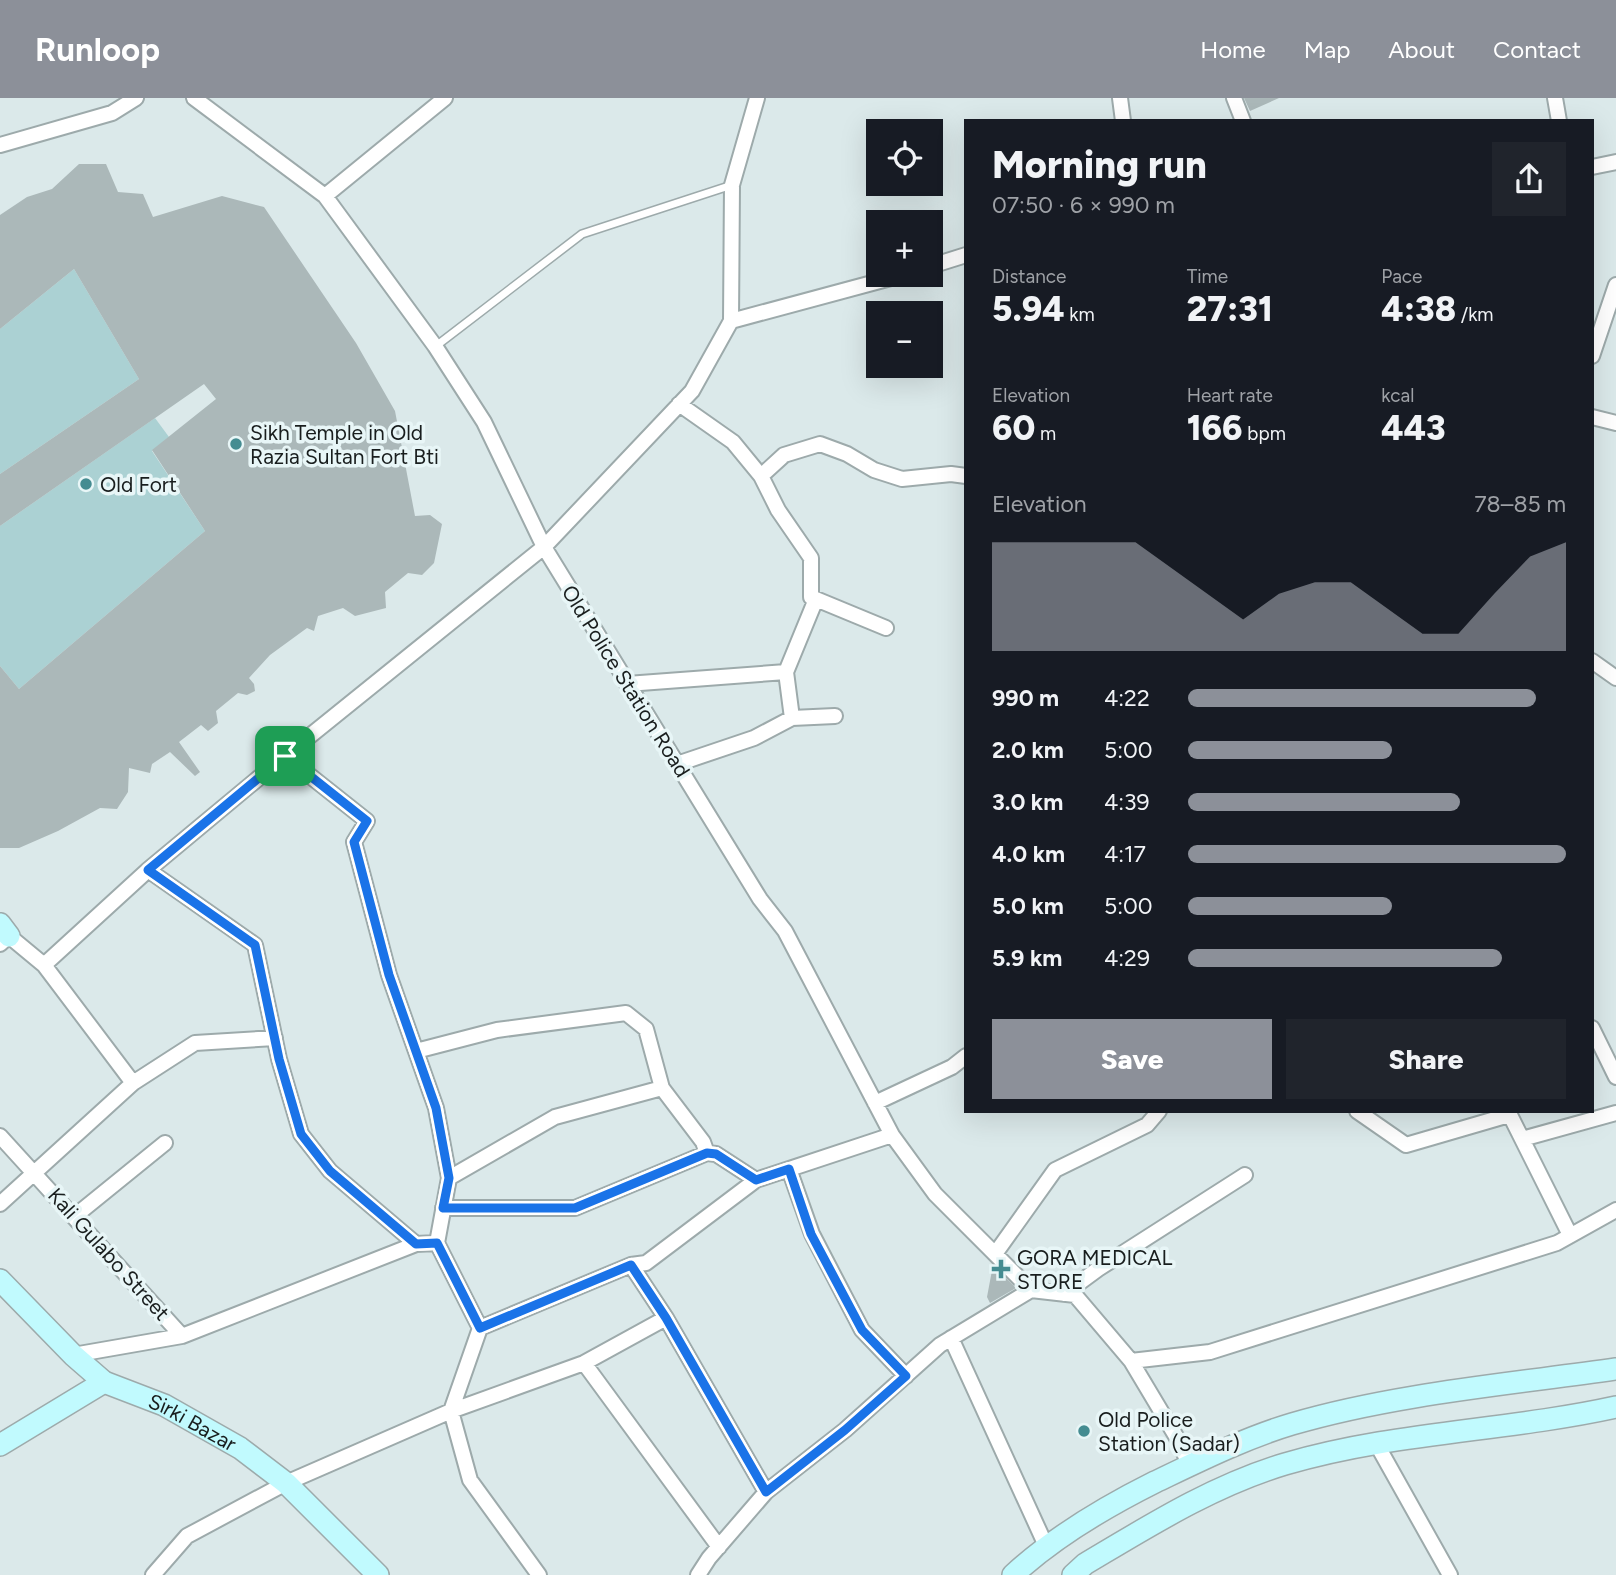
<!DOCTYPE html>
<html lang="en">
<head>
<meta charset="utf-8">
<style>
  body { margin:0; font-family:Figtree,sans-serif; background:#20242c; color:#f1f3f6; height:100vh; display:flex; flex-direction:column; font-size:26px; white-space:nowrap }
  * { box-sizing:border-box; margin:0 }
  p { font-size:23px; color:#9ea1a6 }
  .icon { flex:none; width:38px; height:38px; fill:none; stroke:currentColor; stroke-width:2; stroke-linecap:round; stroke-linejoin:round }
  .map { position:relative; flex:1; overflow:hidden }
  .drawer { position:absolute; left:964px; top:21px; width:630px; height:994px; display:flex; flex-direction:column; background:#171b24; border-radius:0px; box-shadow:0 7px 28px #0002 }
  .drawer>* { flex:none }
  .fabs { position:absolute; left:866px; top:21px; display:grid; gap:14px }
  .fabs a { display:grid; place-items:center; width:77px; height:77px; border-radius:0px; background:#171b24; box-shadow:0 7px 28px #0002; font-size:35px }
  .pin { position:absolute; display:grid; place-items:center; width:60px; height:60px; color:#fff; margin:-30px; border-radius:14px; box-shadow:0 4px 10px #0006 }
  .round { display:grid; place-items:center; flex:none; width:74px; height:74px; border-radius:0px; background:#20242c }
  .head { display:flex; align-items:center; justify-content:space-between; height:119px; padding:0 28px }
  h1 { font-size:38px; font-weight:800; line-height:52px }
  .figures { display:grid; grid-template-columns:repeat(3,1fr); gap:10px; height:119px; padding:7px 28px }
  .figures div { display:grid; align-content:center }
  .figures b { font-size:35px; font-weight:800 }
  .figures small { font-size:19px; font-weight:400 }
  .figures p { font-size:19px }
  .chart { height:196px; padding:14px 28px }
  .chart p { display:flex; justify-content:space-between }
  .chart svg { width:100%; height:126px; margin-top:7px; fill:#8c9099; opacity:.7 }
  .cta { display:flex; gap:14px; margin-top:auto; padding:14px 28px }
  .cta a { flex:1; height:80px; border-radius:0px; background:#8c9099; color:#fff; font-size:28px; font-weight:800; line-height:80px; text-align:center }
  .cta a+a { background:#20242c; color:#f1f3f6 }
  ul { padding:0 28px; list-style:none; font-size:23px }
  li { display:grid; grid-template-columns:112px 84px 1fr; align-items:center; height:52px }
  li i { height:18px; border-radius:9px; background:#8c9099 }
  header { display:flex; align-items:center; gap:42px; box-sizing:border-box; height:98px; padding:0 35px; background:#8c9099; color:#fff }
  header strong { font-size:33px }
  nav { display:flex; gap:38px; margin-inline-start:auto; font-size:24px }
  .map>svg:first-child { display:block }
  .green { fill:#abd1d3 }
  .building { fill:#abb8b9 }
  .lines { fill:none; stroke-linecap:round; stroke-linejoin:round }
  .lane-casing { stroke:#9daaab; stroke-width:10 }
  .street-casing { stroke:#9daaab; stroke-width:18 }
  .secondary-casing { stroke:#9daaab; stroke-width:24 }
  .lane { stroke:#fff; stroke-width:7 }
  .street { stroke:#fff; stroke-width:14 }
  .secondary { stroke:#c1fafe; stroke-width:21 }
  .route-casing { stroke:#fff; stroke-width:14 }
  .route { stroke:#1a73e8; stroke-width:9 }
  .poi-dot { fill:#448c91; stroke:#e8f6f7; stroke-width:2.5 }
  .labels { text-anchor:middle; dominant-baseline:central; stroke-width:7; stroke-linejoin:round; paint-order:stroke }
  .poi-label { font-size:21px; fill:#191e1e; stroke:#e8f6f7; text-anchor:start }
  .street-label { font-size:21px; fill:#191e1e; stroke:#e8f6f7 }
</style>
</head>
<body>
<header>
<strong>Runloop</strong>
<nav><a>Home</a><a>Map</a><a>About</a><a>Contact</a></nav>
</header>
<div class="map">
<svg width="1616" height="1477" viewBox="0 0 1616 1477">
  <rect width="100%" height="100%" fill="#dbe9ea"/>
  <path class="green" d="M 74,171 L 139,281 L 0,376 L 0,231 Z
    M 155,320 L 169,339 L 152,353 L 205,433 L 19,591 L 0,568 L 0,428 Z"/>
  <path class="building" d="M 1244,0 L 1279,0 L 1250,13 Z
    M 79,66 L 106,66 L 118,94 L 143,96 L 153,119 L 222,98 L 264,109 L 356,245 L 395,313 L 415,418 L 430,417 L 442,426 L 434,465 L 422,477 L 408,475 L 385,494 L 386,510 L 355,518 L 343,510 L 318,518 L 314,533 L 307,530 L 270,557 L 249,580 L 254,586 L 255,593 L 247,597 L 238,595 L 216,613 L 218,625 L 208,633 L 201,627 L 179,644 L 200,674 L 195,678 L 170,654 L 152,666 L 150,675 L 129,670 L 128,694 L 117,711 L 100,710 L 58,733 L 19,750 L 0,750 L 0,568 L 19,591 L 205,433 L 152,352 L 216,301 L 204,286 L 0,428 L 0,376 L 139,281 L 74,171 L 0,231 L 0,117 L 27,99 L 52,91 Z
    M 993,1167 L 1016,1190 L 990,1205 L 987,1199 Z"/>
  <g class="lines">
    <g class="lane-casing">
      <path id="lane" d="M 436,248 L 582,136 L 732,87"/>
    </g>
    <g class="street-casing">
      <path id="street" d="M 194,0 L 325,98 L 435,248 L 484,324 L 544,449 L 760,801 L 785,833 L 892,1037 L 935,1096 L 1031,1192
        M 1120,0 L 1123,23
        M 1234,0 L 1243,23
        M 1555,0 L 1559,23
        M 0,47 L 112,15 L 136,0
        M 1592,69 L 1616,64
        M 325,98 L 445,0
        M 931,168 L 966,157
        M 731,223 L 732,87 L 757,0
        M 1592,258 L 1616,187
        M 679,306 L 733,344 L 761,378 L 778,412 L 811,460 L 811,499 L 886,530
        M 1592,319 L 1616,325
        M 761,378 L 784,357 L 820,346 L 847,356 L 874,372 L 902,381 L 951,376 L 966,378
        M 1592,563 L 1616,580
        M 786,574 L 816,501
        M 627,586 L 786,574 L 792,620
        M 285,658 L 367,723 L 354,744 L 389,877 L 436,1010 L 449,1080 L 437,1145
        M 677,666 L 754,640 L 792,620 L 835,618
        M 148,772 L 255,847 L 279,961 L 301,1036 L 330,1073 L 416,1146
        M 0,846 L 9,838 L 44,867 L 133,985 L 0,1106
        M 44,867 L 148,772 L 285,658 L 544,449 L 692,293 L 731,223 L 902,177
        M 1592,930 L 1616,979
        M 416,953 L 497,932 L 626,915 L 646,931 L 662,990 L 703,1044 L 707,1055 L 716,1056 L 756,1082
        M 133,985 L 195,945 L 275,940
        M 875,1005 L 952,969 L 966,958
        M 1357,1013 L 1406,1047 L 1509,1017
        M 1508,1013 L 1570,1137
        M 0,1038 L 182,1238
        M 1522,1041 L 1616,1015
        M 789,1071 L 812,1136 L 862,1232 L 906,1278
        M 449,1080 L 555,1019 L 662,990
        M 443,1110 L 575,1110 L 707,1055
        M 75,1118 L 165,1045
        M 995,1156 L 1055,1072 L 1147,1027 L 1159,1013
        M 631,1167 L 666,1220 L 766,1394
        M 1064,1196 L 1098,1171 L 1245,1077
        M 480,1230 L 451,1313 L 470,1382 L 539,1477
        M 951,1240 L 1047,1450
        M 73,1257 L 182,1238 L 416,1146 L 437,1145 L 480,1230 L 631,1167 L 646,1165 L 756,1082 L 892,1037
        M 1131,1263 L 1210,1254 L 1557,1145 L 1616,1112
        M 584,1265 L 719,1449
        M 1376,1345 L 1450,1477
        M 153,1477 L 187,1438 L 286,1385 L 451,1313 L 584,1265 L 666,1220
        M 698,1477 L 709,1460 L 766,1394 L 845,1332 L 940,1247 L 1031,1192 L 1075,1197 L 1131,1263 L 1180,1345 L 1189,1367"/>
    </g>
    <g class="secondary-casing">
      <g id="secondary">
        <path d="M 0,826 L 9,838"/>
        <path id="s1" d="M 0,1182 L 73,1257 L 104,1284 L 164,1307 L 240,1350 L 286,1385 L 378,1477"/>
        <path d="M 0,1347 L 104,1284"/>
        <path d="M 1013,1477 C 1054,1439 1105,1409 1155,1384 C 1199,1363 1245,1340 1292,1326 C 1394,1296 1511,1286 1616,1271"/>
        <path d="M 1073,1477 L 1085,1466 C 1149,1428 1212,1388 1285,1366 C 1393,1334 1507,1333 1616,1309"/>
      </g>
    </g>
    <use href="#lane" class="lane"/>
    <use href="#street" class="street"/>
    <use href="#secondary" class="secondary"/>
  </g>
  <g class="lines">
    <g class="route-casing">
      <path id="route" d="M 285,658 L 367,723 L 354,744 L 389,877 L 436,1010 L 449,1080 L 443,1110 L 575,1110 L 707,1055 L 716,1056 L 756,1082 L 789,1071 L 811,1136 L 862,1232 L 906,1278 L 845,1332 L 766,1394 L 666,1220 L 631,1167 L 480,1230 L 437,1145 L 416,1146 L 330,1073 L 301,1036 L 279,961 L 255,847 L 148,772 Z"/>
    </g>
    <use href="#route" class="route"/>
  </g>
  <g class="poi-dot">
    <circle cx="236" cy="346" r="7"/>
    <circle cx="86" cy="386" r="7"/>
    <path d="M997.5 1160.5h7v7h7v7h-7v7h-7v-7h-7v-7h7z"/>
    <circle cx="1084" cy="1333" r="7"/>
  </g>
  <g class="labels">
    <g class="poi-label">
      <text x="250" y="334">Sikh Temple in Old<tspan x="250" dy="24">Razia Sultan Fort Bti</tspan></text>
      <text x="100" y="386">Old Fort</text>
      <text x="1017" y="1159">GORA MEDICAL<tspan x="1017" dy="24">STORE</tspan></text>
      <text x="1098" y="1321">Old Police<tspan x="1098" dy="24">Station (Sadar)</tspan></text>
    </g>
    <g class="street-label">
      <text transform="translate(626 583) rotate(58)">Old Police Station Road</text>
      <text transform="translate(109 1156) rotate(48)">Kali Gulabo Street</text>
      <text stroke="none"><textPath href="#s1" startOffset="243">Sirki Bazar</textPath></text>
    </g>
  </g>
</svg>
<div class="fabs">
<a><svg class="icon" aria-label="locate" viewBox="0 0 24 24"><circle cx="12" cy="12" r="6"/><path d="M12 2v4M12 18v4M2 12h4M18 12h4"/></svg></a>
<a>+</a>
<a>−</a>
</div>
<div class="pin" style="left:285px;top:658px;background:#1e9e55"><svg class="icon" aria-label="arrive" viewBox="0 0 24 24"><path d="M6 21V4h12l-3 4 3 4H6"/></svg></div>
<section class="drawer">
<div class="head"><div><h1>Morning run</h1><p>07:50 · 6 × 990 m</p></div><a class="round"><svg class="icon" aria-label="share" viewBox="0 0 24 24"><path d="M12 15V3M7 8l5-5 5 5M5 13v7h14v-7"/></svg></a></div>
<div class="figures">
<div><p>Distance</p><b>5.94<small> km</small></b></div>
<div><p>Time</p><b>27:31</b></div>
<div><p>Pace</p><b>4:38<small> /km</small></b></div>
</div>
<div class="figures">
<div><p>Elevation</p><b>60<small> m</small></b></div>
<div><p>Heart rate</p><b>166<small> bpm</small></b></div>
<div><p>kcal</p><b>443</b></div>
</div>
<div class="chart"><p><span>Elevation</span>78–85 m</p>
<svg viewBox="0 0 160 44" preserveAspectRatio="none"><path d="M0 44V6L10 6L20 6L30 6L40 6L50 15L60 24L70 33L80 24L90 20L100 20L110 29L120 38L130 38L140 24L150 11L160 6V44z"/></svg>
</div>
<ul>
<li><b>990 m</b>4:22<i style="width:92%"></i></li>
<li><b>2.0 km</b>5:00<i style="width:54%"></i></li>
<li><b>3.0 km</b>4:39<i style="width:72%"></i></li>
<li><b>4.0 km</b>4:17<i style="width:100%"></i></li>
<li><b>5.0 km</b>5:00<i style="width:54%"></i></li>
<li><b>5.9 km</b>4:29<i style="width:83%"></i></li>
</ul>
<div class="cta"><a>Save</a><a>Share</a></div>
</section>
</div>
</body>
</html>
